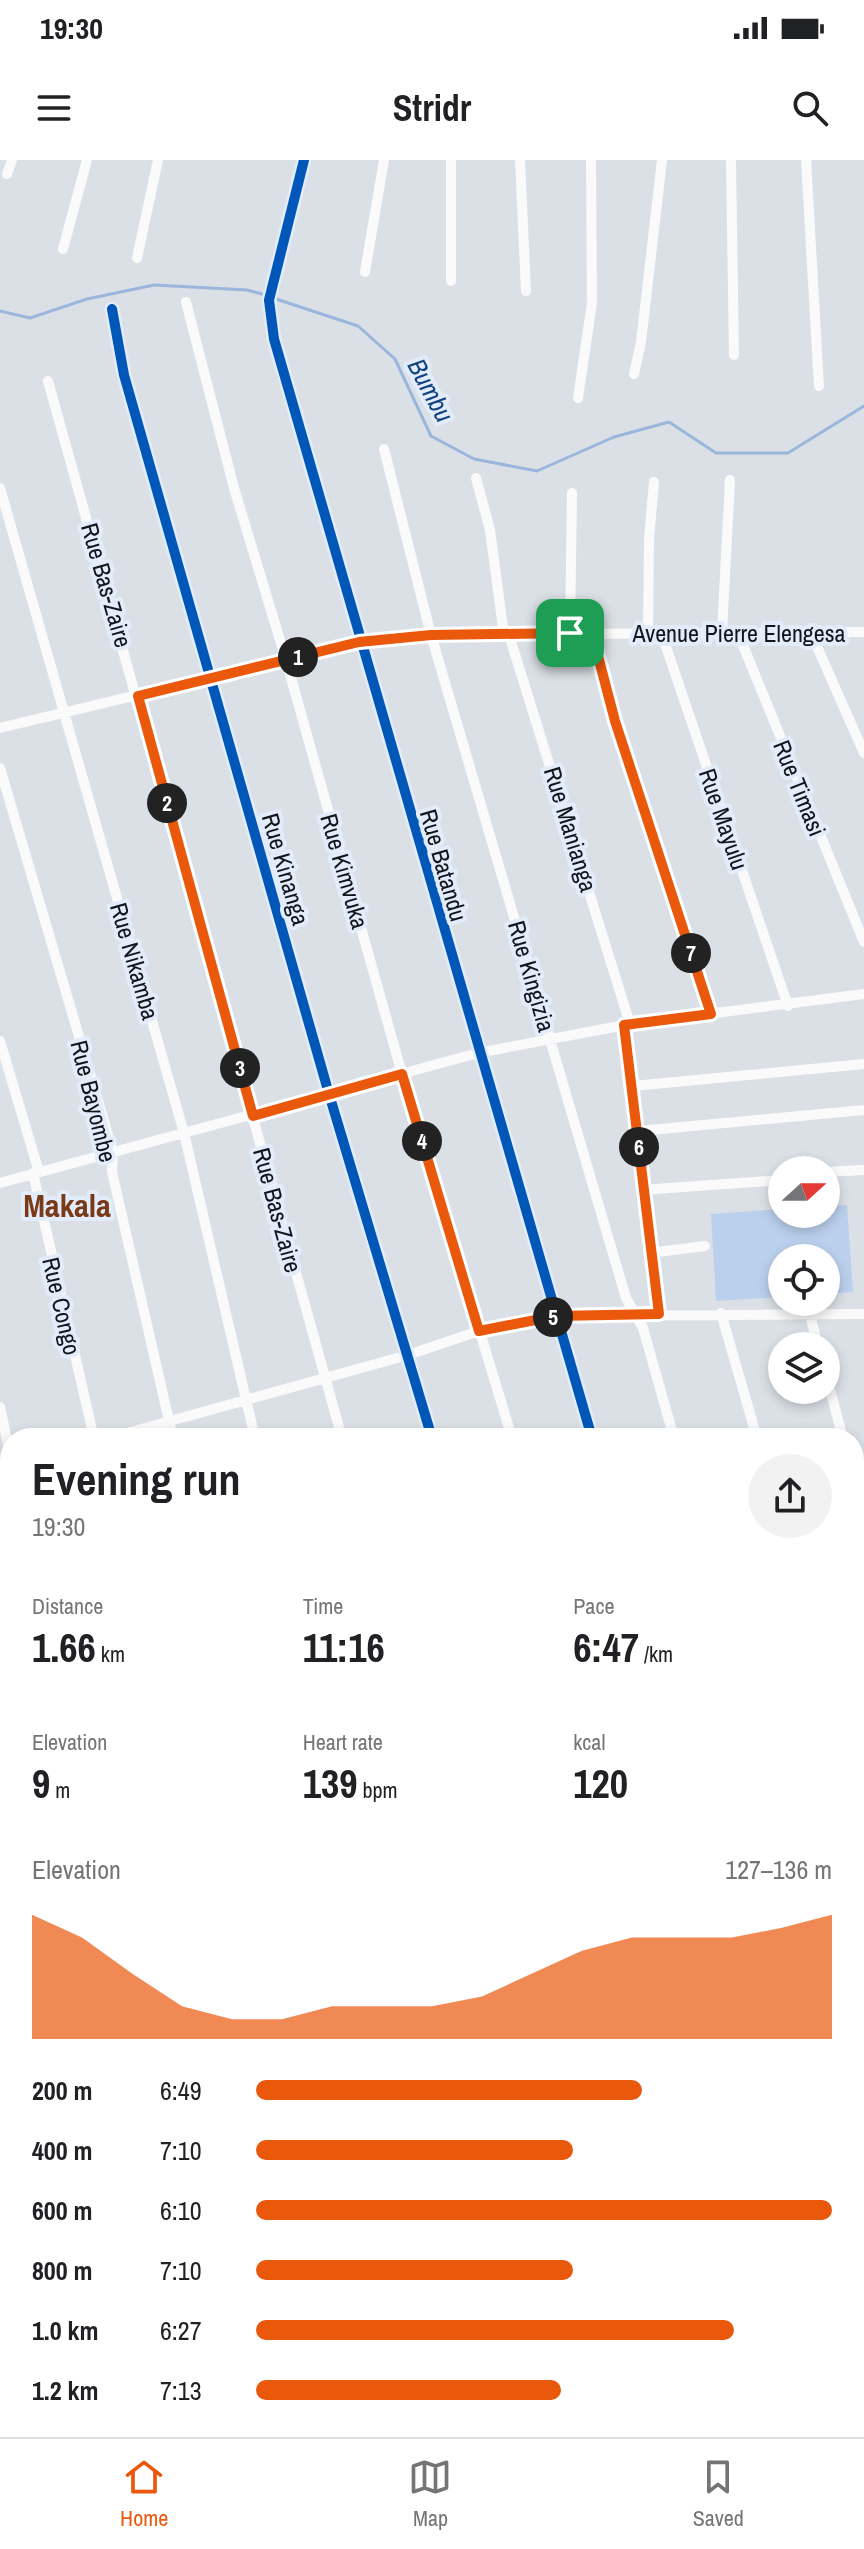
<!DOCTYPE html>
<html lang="en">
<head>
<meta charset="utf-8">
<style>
  body { margin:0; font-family:"Archivo Narrow",sans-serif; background:#f2f2f2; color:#202124; height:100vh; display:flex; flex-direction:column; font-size:30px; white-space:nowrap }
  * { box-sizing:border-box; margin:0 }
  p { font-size:26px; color:#757577 }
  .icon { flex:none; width:44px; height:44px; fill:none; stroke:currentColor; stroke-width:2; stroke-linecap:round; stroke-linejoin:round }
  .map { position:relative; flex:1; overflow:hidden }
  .panel { position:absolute; left:0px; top:1268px; width:864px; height:1010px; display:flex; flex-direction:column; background:#fff; border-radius:32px 32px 0 0; box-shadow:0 4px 12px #0003 }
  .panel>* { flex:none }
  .needle { width:52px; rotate:69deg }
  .fabs { position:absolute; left:768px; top:996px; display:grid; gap:16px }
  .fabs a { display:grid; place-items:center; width:72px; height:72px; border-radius:50%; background:#fff; box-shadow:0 4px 12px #0003; font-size:40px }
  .pin { position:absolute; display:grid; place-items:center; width:68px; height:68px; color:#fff; margin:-34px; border-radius:16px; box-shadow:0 4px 12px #0006 }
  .km { position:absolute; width:40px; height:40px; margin:-20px; border-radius:50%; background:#222; color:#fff; font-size:22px; line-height:40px; text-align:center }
  .round { display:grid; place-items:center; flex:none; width:84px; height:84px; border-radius:42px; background:#f2f2f2 }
  .overview { display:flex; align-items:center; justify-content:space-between; height:136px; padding:0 32px }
  h1 { font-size:44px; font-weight:800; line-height:60px }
  .stats { display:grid; grid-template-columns:repeat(3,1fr); gap:12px; height:136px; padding:8px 32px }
  .stats div { display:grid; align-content:center }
  .stats b { font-size:40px; font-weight:800 }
  .stats small { font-size:22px; font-weight:400 }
  .stats p { font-size:22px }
  .chart { height:224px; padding:16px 32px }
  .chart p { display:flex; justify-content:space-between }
  .chart svg { width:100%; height:144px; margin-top:8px; fill:#ea580c; opacity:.7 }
  ul { padding:0 32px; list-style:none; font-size:26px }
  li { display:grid; grid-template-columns:128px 96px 1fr; align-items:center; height:60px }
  li i { height:20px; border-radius:10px; background:#ea580c }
  .status { display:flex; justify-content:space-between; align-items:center; height:56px; padding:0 40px; background:#fff; direction:ltr }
  .status svg { height:22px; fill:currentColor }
  header { display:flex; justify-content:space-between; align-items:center; height:104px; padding:0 32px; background:#fff; font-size:36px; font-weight:800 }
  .menu { display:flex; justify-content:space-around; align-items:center; height:112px; border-top:2px solid #e0e0e0; background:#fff; font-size:22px; color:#757577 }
  .menu a { display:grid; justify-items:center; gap:4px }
  .menu .active { color:#ea580c }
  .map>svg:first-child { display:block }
  .pitch { fill:#bbd0ed }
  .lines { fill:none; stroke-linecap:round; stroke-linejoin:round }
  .stream { stroke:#9bb6dc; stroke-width:3 }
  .minor { stroke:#fafafb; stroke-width:10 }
  .cycleway-casing { stroke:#e2ecfa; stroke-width:15 }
  .cycleway { stroke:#0057b8; stroke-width:10 }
  .route-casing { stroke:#fff; stroke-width:16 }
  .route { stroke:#ea580c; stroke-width:10 }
  .labels { text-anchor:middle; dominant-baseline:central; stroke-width:8; stroke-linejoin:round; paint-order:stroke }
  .street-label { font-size:24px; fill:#12151a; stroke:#e2ecfa }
  .water-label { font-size:26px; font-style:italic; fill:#124381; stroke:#e2ecfa }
  .district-label { font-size:32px; font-weight:bold; fill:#7a3a17; stroke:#e2ecfa }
</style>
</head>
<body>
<div class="status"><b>19:30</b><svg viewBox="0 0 49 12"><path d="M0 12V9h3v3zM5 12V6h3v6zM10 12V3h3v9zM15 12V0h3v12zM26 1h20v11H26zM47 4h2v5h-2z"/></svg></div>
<header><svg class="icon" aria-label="menu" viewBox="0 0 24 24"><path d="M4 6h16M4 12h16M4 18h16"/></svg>Stridr<svg class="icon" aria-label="search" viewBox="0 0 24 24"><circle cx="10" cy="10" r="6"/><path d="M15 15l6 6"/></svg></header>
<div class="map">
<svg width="864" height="2277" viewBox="0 0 864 2277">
  <rect width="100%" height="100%" fill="#dbe0e7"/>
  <path class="pitch" d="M 847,1045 L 853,1132 L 826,1134 L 826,1098 L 782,1098 L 782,1137 L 716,1141 L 711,1054 L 782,1049 L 782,1054 L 826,1054 L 826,1046 Z"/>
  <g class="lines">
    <path class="stream" d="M 273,138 L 358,166 L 395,199 L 431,276 L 474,299 L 537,311 L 614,277 L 669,262 L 716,293 L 788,293 L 864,246
      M 0,151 L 30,158 L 87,139 L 154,125 L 247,130 L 266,135
      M 0,1325 L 10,1327
      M 854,1375 L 864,1373
      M 0,2274 L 10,2263"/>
    <path class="minor" d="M 304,0 L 269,140 L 274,179 L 592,1278
      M 451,0 L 451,121
      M 520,0 L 526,131
      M 731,0 L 734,195
      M 806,0 L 819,226
      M 7,14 L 12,0
      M 63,89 L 87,0
      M 137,98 L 158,0
      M 365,112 L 384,0
      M 186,142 L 234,328 L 286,500 L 402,914 L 512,1278
      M 112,149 L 124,215 L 329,934 L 432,1278
      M 634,214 L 641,182 L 662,0
      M 48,221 L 342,1278
      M 578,238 L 592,143 L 591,0
      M 384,289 L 431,475 L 626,1138 L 643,1168 L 674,1278
      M 476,318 L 490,370 L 504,475
      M 0,328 L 184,973 L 255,1278
      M 661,472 L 788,846
      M 722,472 L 730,320
      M 570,473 L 572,333
      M 592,473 L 615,561 L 711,854
      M 648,473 L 649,379 L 654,322
      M 738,473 L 864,782
      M 811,473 L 864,593
      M 509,475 L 630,864
      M 0,568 L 359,482 L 431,475 L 864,472
      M 0,608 L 113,992 L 112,1012 L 173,1278
      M 624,865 L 659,1154
      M 0,881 L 39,1012
      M 633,926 L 864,904
      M 639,971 L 864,950
      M 826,1012 L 864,1010
      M 33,1013 L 94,1278
      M 0,1023 L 478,893 L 630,864 L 864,834
      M 641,1030 L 782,1020
      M 649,1093 L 705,1086
      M 721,1153 L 757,1278
      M 810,1155 L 818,1186
      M 826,1215 L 843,1278
      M 0,1247 L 10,1294
      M 109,1278 L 408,1195 L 479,1171 L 556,1156 L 864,1154
      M 0,1308 L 10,1305
      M 854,1321 L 860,1343
      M 0,1361 L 10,1385
      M 854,1434 L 864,1500
      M 0,1533 L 10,1530
      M 854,1646 L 864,1645
      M 0,1754 L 10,1754
      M 854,2012 L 864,2089
      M 0,2039 L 10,2051
      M 150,2268 L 151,2277
      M 218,2268 L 219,2277
      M 291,2268 L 291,2277
      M 382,2268 L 383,2277
      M 459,2268 L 460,2277
      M 535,2268 L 536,2277
      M 603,2268 L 604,2277
      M 674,2268 L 676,2277
      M 755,2268 L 757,2277
      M 821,2268 L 822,2277
      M 862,2277 L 864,2277"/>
    <g class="cycleway-casing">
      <path id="cycleway" d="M 304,0 L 269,140 L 274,179 L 592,1278
        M 112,149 L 124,215 L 329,934 L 432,1278"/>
    </g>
    <use href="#cycleway" class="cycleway"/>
  </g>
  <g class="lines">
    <g class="route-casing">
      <path id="route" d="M 570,473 L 592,473 L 615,561 L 711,854 L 624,865 L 659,1154 L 556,1156 L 479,1171 L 402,914 L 253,956 L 138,536 L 359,482 L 431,475 Z"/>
    </g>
    <use href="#route" class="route"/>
  </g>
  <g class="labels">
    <g class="street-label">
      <text transform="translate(107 425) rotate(74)">Rue Bas-Zaire</text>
      <text x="739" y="473">Avenue Pierre Elengesa</text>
      <text transform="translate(800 628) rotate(68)">Rue Timasi</text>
      <text transform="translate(724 659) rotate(71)">Rue Mayulu</text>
      <text transform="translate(571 669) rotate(73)">Rue Manianga</text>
      <text transform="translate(444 705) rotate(74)">Rue Batandu</text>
      <text transform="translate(286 709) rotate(74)">Rue Kinanga</text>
      <text transform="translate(345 711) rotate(74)">Rue Kimvuka</text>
      <text transform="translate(135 801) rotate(74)">Rue Nikamba</text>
      <text transform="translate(532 816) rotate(74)">Rue Kingizia</text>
      <text transform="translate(94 941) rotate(76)">Rue Bayombe</text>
      <text transform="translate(278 1050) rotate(75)">Rue Bas-Zaire</text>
      <text transform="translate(62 1146) rotate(77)">Rue Congo</text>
    </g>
    <g class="water-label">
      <text transform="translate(431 230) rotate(62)">Bumbu</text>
    </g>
    <g class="district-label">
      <text x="67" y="1045">Makala</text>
    </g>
  </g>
</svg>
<div class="fabs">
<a><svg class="needle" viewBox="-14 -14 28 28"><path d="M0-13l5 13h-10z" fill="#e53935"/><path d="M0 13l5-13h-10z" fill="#757577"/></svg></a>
<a><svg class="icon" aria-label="locate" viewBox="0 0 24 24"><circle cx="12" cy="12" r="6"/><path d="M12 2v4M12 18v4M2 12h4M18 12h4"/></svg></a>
<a><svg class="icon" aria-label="layers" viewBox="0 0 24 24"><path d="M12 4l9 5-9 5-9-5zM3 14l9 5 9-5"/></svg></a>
</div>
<div class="pin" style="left:570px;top:473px;background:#1e9e55"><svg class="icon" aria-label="arrive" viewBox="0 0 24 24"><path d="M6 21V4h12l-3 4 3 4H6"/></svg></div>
<b class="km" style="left:298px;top:497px">1</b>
<b class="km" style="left:167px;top:643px">2</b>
<b class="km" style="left:240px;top:908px">3</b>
<b class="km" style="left:422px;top:981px">4</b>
<b class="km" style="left:553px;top:1157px">5</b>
<b class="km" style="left:639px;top:987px">6</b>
<b class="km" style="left:691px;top:793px">7</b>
<section class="panel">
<div class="overview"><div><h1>Evening run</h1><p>19:30</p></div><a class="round"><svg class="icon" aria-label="share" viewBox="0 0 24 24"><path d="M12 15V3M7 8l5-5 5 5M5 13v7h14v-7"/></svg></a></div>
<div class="stats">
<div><p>Distance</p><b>1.66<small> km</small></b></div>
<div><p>Time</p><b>11:16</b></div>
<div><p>Pace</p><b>6:47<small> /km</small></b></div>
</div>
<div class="stats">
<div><p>Elevation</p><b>9<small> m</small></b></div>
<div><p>Heart rate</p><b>139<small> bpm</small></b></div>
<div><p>kcal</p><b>120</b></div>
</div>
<div class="chart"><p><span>Elevation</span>127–136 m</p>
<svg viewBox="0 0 160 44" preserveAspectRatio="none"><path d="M0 44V6L10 13L20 24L30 34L40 38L50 38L60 34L70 34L80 34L90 31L100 24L110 17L120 13L130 13L140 13L150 10L160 6V44z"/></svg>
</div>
<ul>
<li><b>200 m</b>6:49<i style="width:67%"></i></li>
<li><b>400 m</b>7:10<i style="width:55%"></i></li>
<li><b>600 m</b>6:10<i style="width:100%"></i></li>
<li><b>800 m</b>7:10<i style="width:55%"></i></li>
<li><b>1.0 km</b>6:27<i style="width:83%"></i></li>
<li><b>1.2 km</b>7:13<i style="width:53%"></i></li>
</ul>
</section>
</div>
<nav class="menu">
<a class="active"><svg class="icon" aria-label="home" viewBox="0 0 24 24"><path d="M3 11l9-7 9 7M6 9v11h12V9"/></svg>Home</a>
<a><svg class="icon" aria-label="map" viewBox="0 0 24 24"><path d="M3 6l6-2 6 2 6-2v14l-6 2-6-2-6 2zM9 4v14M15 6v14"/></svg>Map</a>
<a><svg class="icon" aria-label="saved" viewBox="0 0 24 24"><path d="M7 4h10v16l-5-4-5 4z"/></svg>Saved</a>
</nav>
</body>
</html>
